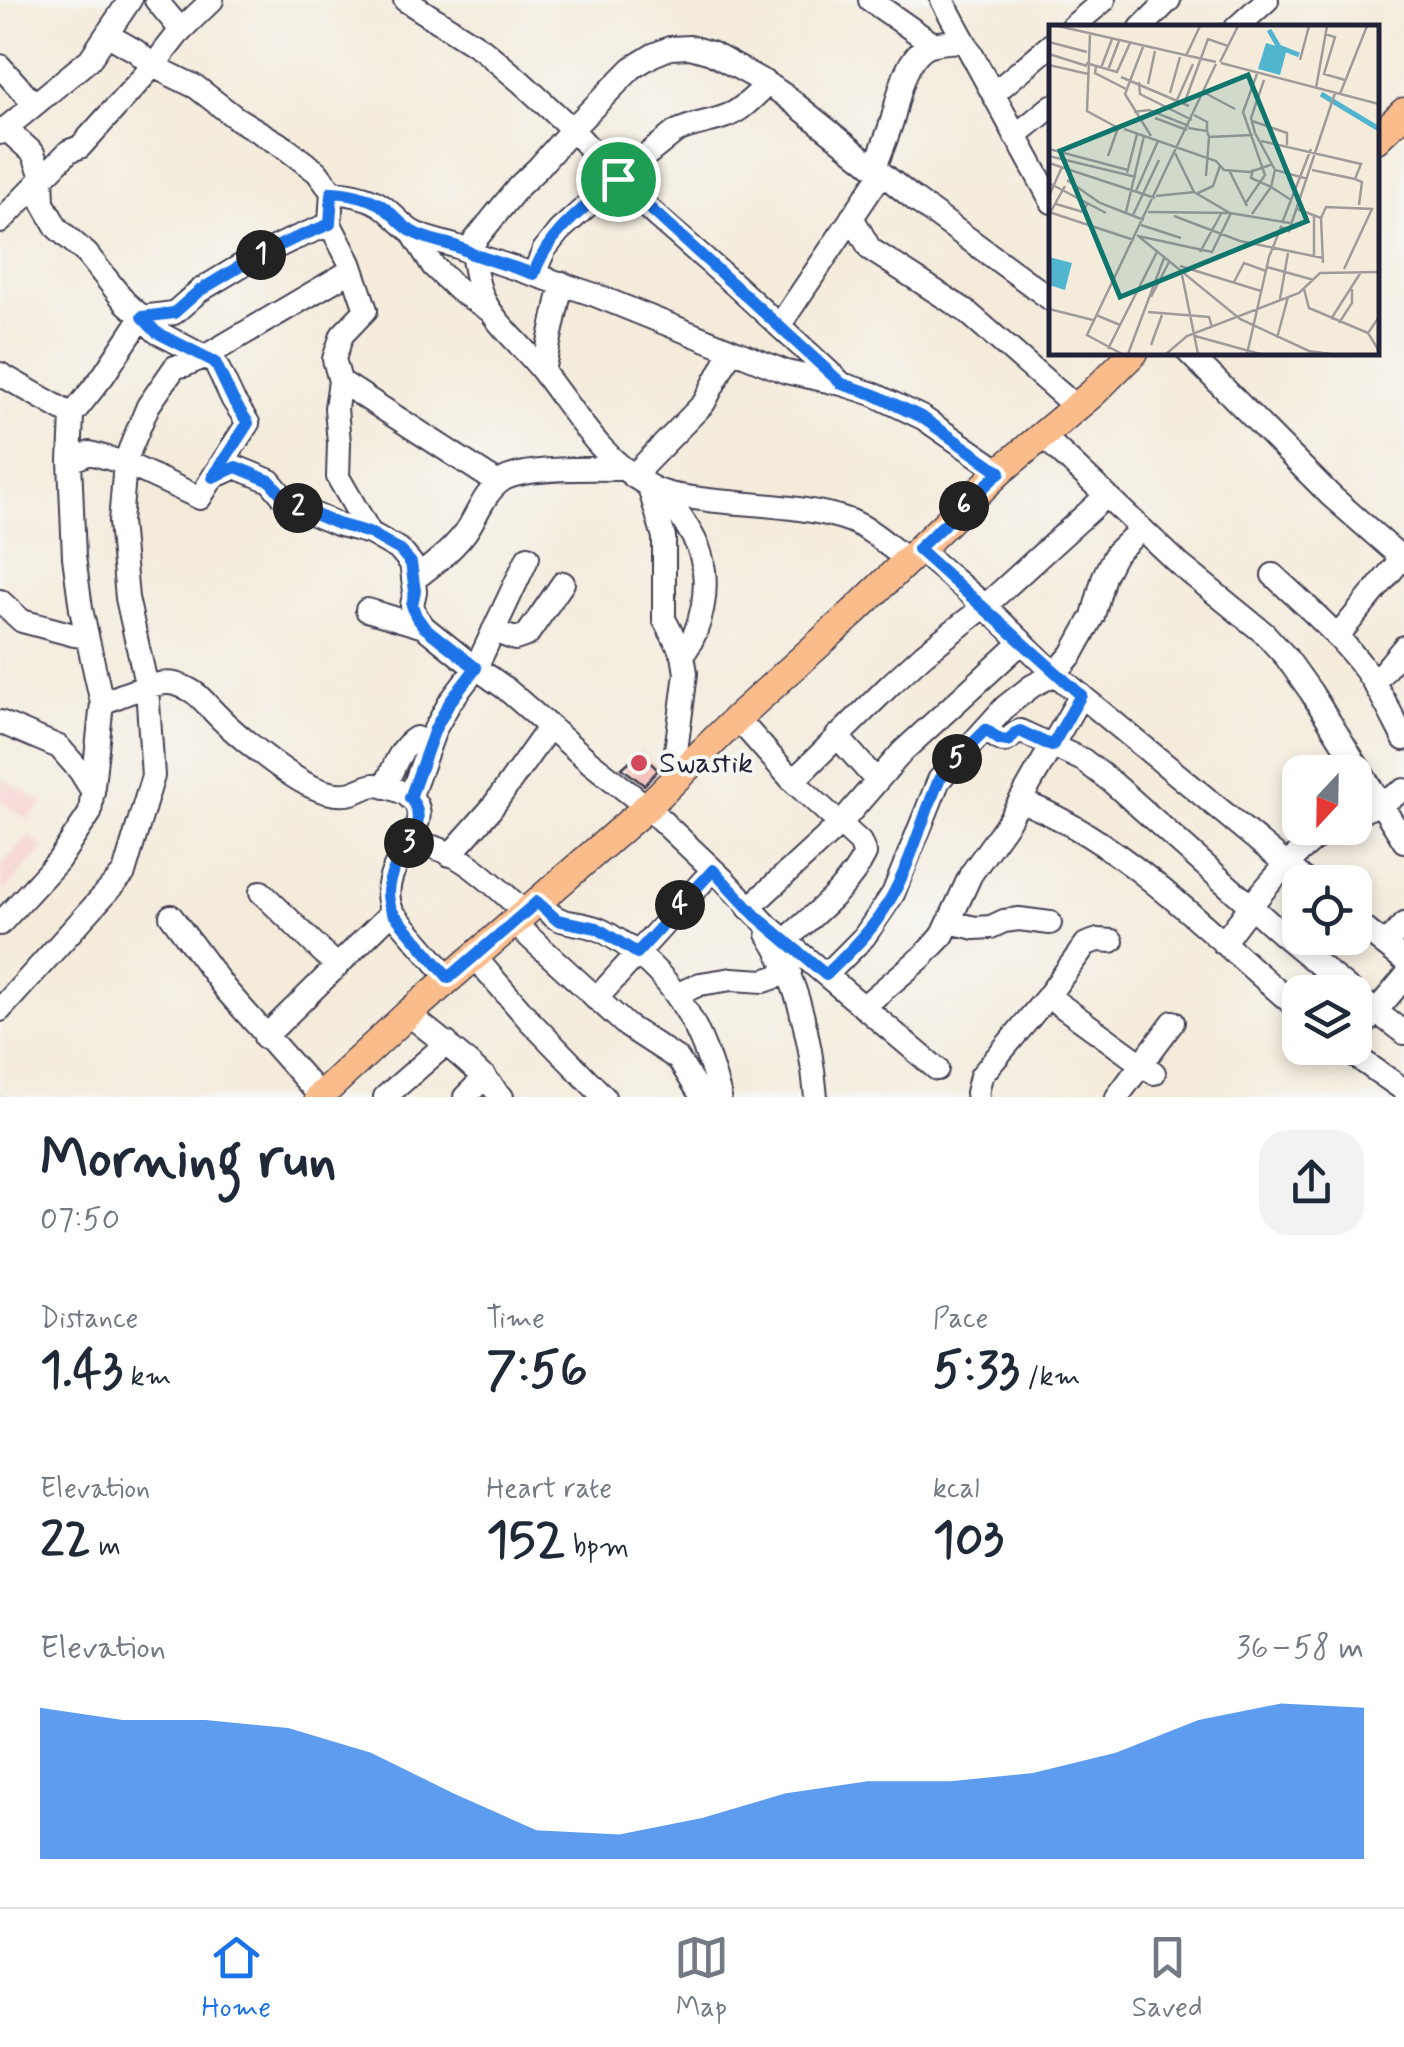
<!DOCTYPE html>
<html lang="en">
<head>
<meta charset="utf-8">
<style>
  body { margin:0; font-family:Mynerve,sans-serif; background:#f2f2f3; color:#1f2937; height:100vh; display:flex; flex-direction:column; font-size:38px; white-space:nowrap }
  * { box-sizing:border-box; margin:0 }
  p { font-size:32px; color:#747a83 }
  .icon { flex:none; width:55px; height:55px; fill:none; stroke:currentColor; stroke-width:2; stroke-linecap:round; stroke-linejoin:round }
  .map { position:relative; height:1097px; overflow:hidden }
  .side { display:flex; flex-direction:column; background:#fff; flex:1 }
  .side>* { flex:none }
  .needle { width:65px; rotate:202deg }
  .tools { position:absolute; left:1282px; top:755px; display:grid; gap:20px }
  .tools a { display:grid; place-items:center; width:90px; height:90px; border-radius:20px; background:#fff; box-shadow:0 5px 15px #0003; font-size:50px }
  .pin { position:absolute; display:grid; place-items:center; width:85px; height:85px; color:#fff; margin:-42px; border:5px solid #fff; border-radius:50%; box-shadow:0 2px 10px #0007 }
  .km { position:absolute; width:50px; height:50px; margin:-25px; border-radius:50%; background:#222; color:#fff; font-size:28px; line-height:50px; text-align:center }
  .round { display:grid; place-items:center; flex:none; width:105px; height:105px; border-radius:30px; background:#f2f2f3 }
  .overview { display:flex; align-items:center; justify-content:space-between; height:170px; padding:0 40px }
  h1 { font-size:55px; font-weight:800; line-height:75px }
  .figures { display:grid; grid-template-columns:repeat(3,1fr); gap:15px; height:170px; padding:10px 40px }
  .figures div { display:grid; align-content:center }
  .figures b { font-size:50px; font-weight:800 }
  .figures small { font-size:28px; font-weight:400 }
  .figures p { font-size:28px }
  .chart { height:280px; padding:20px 40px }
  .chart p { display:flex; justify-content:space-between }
  .chart svg { width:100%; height:180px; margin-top:10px; fill:#1a73e8; opacity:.7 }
  .dock { display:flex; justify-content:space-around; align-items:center; height:140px; border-top:2px solid #e0e1e3; background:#fff; font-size:28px; color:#747a83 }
  .dock a { display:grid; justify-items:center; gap:5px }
  .dock .on { color:#1a73e8 }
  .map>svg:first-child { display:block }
  .built { fill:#f7d0cf }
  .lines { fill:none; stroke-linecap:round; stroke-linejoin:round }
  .stream { stroke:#51b5d0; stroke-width:5 }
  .building { fill:#f4aba5 }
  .minor-casing { stroke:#424053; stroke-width:26 }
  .major-casing { stroke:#424053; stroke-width:31 }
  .minor { stroke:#fff; stroke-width:22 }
  .major { stroke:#fabc8b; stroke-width:28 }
  .route-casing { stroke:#fff; stroke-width:20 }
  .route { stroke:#1a73e8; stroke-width:12 }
  .poi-dot { fill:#d1495b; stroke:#f6f6f2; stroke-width:4 }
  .labels { text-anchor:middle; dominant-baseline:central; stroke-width:8; stroke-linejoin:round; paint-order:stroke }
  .poi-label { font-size:30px; fill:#22223b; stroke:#f6f6f2; text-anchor:start }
  .inset-river { fill:none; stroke:#51b5d0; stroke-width:5 }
  .inset-road { fill:none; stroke:#a09b9b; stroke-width:2.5 }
  .view { fill:#0f766e; fill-opacity:0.15; stroke:#0f766e; stroke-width:5 }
  .inset-edge { fill:none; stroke:#22223b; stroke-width:5 }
</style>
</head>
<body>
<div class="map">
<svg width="1404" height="1097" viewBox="0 0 1404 1097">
  <rect width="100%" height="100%" fill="#f6f6f2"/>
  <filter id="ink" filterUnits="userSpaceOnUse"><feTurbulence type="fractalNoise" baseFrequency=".01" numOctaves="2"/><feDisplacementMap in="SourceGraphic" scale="20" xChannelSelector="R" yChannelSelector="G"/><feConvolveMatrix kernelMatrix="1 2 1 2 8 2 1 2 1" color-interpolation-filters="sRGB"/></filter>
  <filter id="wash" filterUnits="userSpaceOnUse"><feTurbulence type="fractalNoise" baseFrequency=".0048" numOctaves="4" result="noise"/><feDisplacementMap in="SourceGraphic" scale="40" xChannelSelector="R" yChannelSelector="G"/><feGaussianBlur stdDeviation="2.25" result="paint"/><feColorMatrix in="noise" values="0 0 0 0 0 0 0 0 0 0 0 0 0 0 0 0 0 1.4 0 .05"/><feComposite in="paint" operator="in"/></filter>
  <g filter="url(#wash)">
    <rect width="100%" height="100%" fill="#f4ebdb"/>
    <path class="built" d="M 0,777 L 45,803 L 28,819 L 0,802 Z
      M 29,835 L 44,848 L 2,894 L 0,867 Z"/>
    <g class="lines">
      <path class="stream" d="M 0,1096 L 1,1097"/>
    </g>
    <g id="blocks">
      <path class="building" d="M 640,752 L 658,770 L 644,785 L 622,768 Z"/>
    </g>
  </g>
  <g filter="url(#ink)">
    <use href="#blocks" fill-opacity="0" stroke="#424053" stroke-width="2.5"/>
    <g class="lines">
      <g class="minor-casing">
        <path id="minor" d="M 156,0 L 181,30 L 212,0
          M 405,0 L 482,49 L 520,81 L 572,129 L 617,179 L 657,217 L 735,285 L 842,384
          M 870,0 L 933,44
          M 942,0 L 1052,202
          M 1071,28 L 1104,0
          M 1141,28 L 1169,0
          M 1236,28 L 1267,0
          M 0,66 L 34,104
          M 993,94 L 1052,44
          M 5,128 L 33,153 L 42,176 L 43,203 L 57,228 L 87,254 L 125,302 L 142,317 L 174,313 L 199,291 L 252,259 L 291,240 L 330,224 L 332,192 L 317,172 L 284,147 L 236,118 L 196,87 L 153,66 L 136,51 L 108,35
          M 0,133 L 90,59 L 130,0
          M 1015,136 L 1052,106
          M 875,167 C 881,152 887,137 892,121 C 899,97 903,64 924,48 C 935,41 952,42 964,41
          M 332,192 C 348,193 365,196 379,204 C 391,211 399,223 411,231 C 430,243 455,242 472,254 C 475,269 477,285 483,298 C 496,325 523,346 541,369 C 574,411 600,459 649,486 C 666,496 688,497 708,500 C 751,505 811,506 851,521 C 871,529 890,547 907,560
          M 852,217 L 870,249 L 966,311 L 1076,407
          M 0,222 L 69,151 L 80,147 L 153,66 L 181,30
          M 330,224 L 350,263 L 366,310 L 342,335 L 334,359 L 340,381 L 336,408 L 339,443 L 338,477 L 370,533
          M 411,231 L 433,266 L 457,289 L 489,310
          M 467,250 L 519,186 L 538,168 L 572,129 L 632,68 L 653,55 L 670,48 L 690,47 L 711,53 L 768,84 L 784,95 L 914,199 L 1052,300
          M 472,254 L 595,295 L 786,372 L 842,384 L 873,394 L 923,418 L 1000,471
          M 534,274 L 544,250 L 559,231 L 617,179 L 674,133 C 691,123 711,123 729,115 C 744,109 756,94 768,84
          M 779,326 L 882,173
          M 1188,352 L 1331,496 L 1404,560
          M 543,371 L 562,283
          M 0,374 L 72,415 L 70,461 L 74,557 L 81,609 L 102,703 L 90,813 L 58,861 L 0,924
          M 340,381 L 498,483
          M 72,415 L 103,376 L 142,317 L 157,332 L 215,362 L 233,400 L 248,423 L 213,477
          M 1042,435 L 1179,564 L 1264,633 L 1286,657 L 1311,692 L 1404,841
          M 70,461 L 90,453 L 125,463 L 200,498 L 213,477 L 236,467 L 270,481 L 289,504 L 337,524 L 370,533 L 400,550 L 411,563 L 415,591 L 412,605 L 416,616 L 424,627 L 465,660 L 505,688 L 591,763 L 647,807 L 724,880 L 769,927 L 937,1069
          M 633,476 L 704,403 L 731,351
          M 649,487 L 664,537 L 664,619 L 683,655 L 686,673 L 672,782
          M 665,494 C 677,513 695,534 701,556 C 710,588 702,628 683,655
          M 918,549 L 985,606 L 1055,674 L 1308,882
          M 1273,575 C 1305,605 1340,635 1366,671 C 1381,692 1392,716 1404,739
          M 413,580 C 432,566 450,552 465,533 C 477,516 484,493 501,481 C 522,466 597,469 625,469
          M 0,601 L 22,621 L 74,635 L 87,637
          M 367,610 L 424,627
          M 493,631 L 515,639 L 527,635 L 563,583
          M 1337,637 L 1402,558
          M 1374,683 L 1404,647
          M 102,703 C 120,696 157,679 175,684 C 197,690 202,700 217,715 C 235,734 291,779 315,788 C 326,793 340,796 352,793 C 359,791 367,786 374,785 C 384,785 402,791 410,797 C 427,811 415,830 408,846
          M 737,718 L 793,781 L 860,842 L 865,854 C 848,889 814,914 786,940
          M 0,722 L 59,747 L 80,771 L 93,792
          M 986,730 C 1010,747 1000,742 1020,731 L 1083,760 L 1113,783 L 1283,935 L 1352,992
          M 837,736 L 876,780
          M 793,781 L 891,684 L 924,654 L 985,606 L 1106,496
          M 385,787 C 393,770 399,748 416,738 L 430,743
          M 410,798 L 435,729 L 450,702 L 476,668 L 528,557
          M 1020,801 C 1123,839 1215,939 1300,1010
          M 1355,814 L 1380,804 L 1404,790
          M 450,855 L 491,809 L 550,726
          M 261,892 L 337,966
          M 537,901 C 562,929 568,918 598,929 C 607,932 616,939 624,944 C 679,981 704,1035 720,1097
          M 749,908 L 840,824 L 903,751 L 1022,642
          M 171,916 L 226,990 L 320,1096
          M 1355,921 L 1404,960
          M 513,922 L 627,1026 L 678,1059 L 702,1097
          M 950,922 L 975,928 L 991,927 L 1004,921 L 1019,919 L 1050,923
          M 768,934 C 799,982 811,1041 816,1097
          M 1223,943 C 1253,902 1287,857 1330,828
          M 1385,945 L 1404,924
          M 474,956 L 530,1021 L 604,1097
          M 826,975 L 864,937 L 893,894 L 939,780 L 1006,706 L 1032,686 L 1055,674 L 1072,654 L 1093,616 L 1104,576 L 1111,562 L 1116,553 L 1141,529
          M 449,978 L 393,913 C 381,890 394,865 408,846 C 450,838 495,886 524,912
          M 678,994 L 700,984 L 732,979 L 764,981 L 790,972
          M 1048,996 L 1154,1073
          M 596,999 L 713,870
          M 1365,1003 L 1404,1033
          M 863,1007 L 922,957 L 943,935 L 971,874 L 1008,822 L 1081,695
          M 0,1010 L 124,873 L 153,776 L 147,688 L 127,598 L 120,522 L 125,463 L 130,449 L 148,406 L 175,367 L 185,365 L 204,357 L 352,270
          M 408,1014 C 441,1040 474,1065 502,1097
          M 1355,1036 L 1404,978
          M 265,1037 L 392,912
          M 1344,1048 L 1404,1090
          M 385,1097 L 447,1043
          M 465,1097 L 485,1077
          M 978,1097 L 977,1093 L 981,1076 L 1048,996 L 1086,944 L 1098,940 L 1112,941
          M 1117,1097 L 1173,1022"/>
      </g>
      <g class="major-casing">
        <path id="major" d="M 1376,139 L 1404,112
          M 319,1097 L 408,1014 L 647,807 L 737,718 L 854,612 L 1000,471 L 1093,393 L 1134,352"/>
      </g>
      <use href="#minor" class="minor"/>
      <use href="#major" class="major"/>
    </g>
  </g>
  <g class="lines" filter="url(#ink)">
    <g class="route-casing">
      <path id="route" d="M 618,179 L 842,384 L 873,394 L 923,418 L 1000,472 L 918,549 L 1081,695 L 1052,746 L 1020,731 L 1015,733 L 1009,741 L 1000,740 L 986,730 L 948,768 L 939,780 C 919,826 908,877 879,917 C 864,939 844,957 826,975 L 756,916 L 713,870 L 637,953 L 597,928 L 557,920 L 537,902 L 449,978 L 393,913 C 369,865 441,834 410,798 L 435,729 L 450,702 L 476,668 L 424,627 L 416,616 L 412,605 L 415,591 L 411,563 L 400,550 L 370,533 L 338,524 L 290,504 L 270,481 L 236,467 L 213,477 L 248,423 L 233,400 L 215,362 L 156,332 L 142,317 L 174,313 L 199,291 L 252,259 L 291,240 L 330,224 L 332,192 C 348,193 365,196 379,204 C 391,211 399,223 411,231 C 430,243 455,242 472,254 L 534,274 C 547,233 586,207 618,179 Z"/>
    </g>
    <use href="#route" class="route"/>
  </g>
  <circle class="poi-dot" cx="639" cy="763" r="10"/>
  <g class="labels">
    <g class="poi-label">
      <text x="659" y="763">Swastik</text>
    </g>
  </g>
  <g transform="translate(1049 25)">
    <rect width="330" height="330" fill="#f4ebdb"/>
    <path d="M 217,18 L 238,24 L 231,50 L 209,44 ZM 0,232 L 23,238 L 16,265 L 0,260 Z" fill="#51b5d0"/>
    <path class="inset-river" d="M 220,5 L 230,22 L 250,30M 272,69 L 330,104"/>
    <path class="inset-road" d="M 9,1 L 167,37M 276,9 L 286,12 L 275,49 L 296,55M 41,10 L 38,86 L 69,103 L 59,131M 0,17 L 38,27M 94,22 L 76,69 L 102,111M 0,29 L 38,41M 137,31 L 151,1M 251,35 L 260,1M 171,37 L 189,1M 37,38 L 68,47 L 81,18M 172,38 L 330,79M 0,40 L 39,49M 47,41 L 46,48 L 77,64M 52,43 L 63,14M 59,45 L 70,16M 72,52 L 140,81M 215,55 L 202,93 L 206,108 L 226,145 L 259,154M 90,57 L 91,69 L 143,95M 99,59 L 106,26M 267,63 L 278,1M 121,68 L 131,32M 156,68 L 186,84M 291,69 L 318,1M 128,75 L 144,39M 135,79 L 159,14 L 179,21M 85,87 L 100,85 L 140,101M 106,93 L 138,105M 203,96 L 238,108 L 238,120M 139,103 L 158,106 L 158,97 L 145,90M 75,104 L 167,136 L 175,145 L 201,147 L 224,139M 158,106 L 160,112 L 204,110M 212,116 L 312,139 L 306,154 L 263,145M 0,124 L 79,145M 126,128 L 145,167M 0,131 L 87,152M 0,138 L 106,173M 204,144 L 202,153 L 222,162 L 226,145M 180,145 L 198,181M 78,148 L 88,109M 157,151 L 160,112M 306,154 L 313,157 L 310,180M 18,155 L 51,178 L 95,195M 0,158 L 57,188M 87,166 L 109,116M 149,168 L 164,161 L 171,141M 0,171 L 13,142M 107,171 L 145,167 L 181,188 L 241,198M 7,179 L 34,187 L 38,179M 196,179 L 216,150 L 194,87 L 208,49M 248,184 L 272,193 L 274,238M 0,187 L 85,215M 77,187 L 95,111M 99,187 L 181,188M 1,188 L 16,161M 203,189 L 222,162 L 242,175M 84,190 L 110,135M 125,191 L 191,216 L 274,233M 272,193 L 277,182 L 323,184 L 295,244M 233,198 L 262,124M 92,200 L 132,213M 88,210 L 191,294 L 260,326 L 281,329M 89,211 L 163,227 L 182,188M 151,227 L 172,189M 265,232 L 265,191M 131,241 L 212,266M 218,242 L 265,255M 133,250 L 149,329M 185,257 L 195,238 L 217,246M 255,264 L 260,283 L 319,308M 102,272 L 120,237M 231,274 L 239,228M 0,284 L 44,295M 99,287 L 160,292 L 163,302M 47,290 L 71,300 L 59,324M 330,292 L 319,308 L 330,326M 282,294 L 312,247M 290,298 L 303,278 L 303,264M 71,300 L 108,227M 146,311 L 211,329M 228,313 L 239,272M 102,320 L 113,290M 73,329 L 38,310 L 167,39M 79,329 L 115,233M 117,329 L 138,311 L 250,268 L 271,248 L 330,247M 198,329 L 220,232 L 232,202 L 240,206 L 286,68"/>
    <path class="view" d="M 199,50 L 258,196 L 71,272 L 11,126 Z"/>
    <rect width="330" height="330" class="inset-edge"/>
  </g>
</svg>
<div class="tools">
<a><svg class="needle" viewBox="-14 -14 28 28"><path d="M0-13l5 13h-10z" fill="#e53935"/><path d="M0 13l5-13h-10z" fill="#747a83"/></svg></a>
<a><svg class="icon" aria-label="locate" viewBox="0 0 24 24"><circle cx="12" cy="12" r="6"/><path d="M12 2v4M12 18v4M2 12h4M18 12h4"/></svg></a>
<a><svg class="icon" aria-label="layers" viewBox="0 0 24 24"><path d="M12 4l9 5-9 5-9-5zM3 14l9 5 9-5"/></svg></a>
</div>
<div class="pin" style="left:618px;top:179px;background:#1e9e55"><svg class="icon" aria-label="arrive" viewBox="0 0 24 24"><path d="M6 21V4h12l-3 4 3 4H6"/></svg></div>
<b class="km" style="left:261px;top:255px">1</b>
<b class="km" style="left:298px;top:508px">2</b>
<b class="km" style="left:409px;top:843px">3</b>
<b class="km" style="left:680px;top:905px">4</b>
<b class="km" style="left:957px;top:759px">5</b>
<b class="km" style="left:964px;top:506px">6</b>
</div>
<section class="side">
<div class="overview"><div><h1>Morning run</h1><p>07:50</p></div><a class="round"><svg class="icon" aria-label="share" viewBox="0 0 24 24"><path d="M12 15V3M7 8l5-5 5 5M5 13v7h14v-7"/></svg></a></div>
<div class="figures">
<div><p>Distance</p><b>1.43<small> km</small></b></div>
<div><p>Time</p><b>7:56</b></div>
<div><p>Pace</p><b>5:33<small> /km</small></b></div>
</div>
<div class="figures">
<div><p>Elevation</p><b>22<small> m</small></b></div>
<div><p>Heart rate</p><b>152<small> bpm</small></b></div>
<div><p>kcal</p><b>103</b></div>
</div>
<div class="chart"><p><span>Elevation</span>36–58 m</p>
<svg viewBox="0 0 160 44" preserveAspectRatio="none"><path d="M0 44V7L10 10L20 10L30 12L40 18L50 28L60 37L70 38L80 34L90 28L100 25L110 25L120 23L130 18L140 10L150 6L160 7V44z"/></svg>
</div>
</section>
<nav class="dock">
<a class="on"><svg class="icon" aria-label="home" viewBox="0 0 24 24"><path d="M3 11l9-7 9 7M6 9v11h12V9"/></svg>Home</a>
<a><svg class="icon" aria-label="map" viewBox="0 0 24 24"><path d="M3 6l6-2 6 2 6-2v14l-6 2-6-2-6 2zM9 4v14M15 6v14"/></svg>Map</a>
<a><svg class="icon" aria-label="saved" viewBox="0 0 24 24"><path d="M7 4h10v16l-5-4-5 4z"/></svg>Saved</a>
</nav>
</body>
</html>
